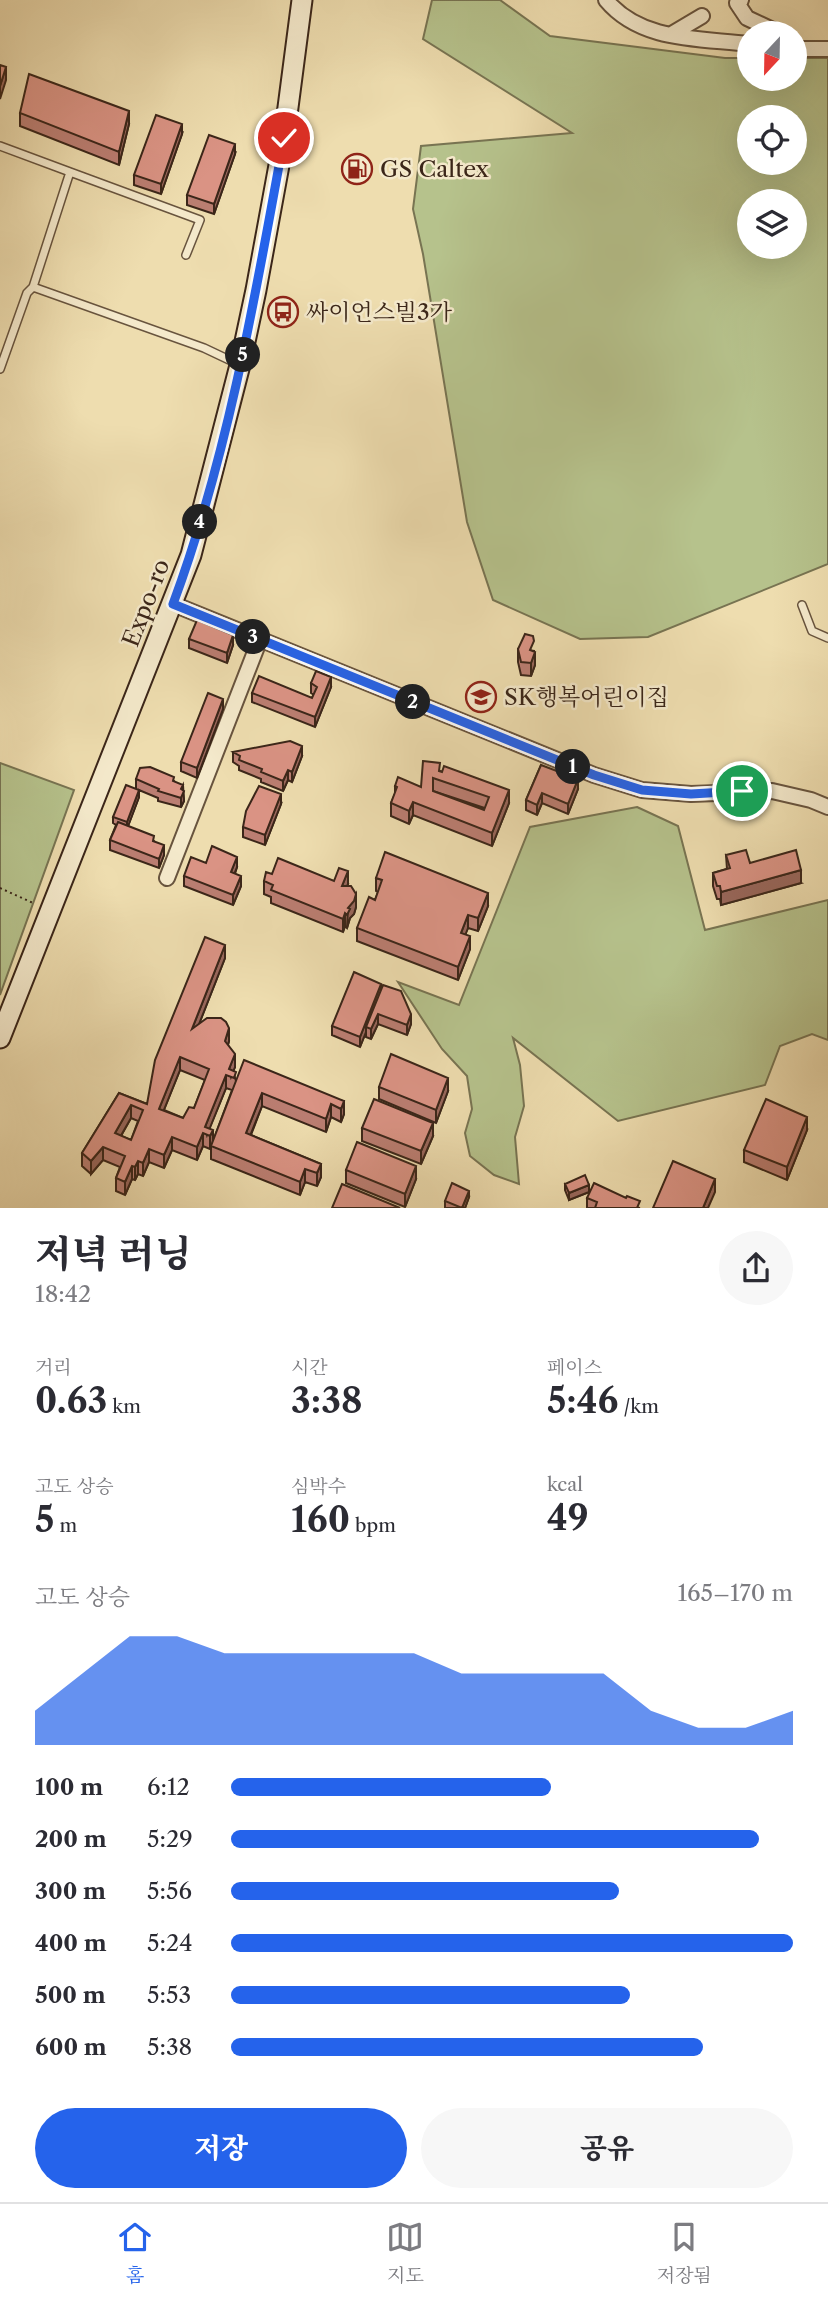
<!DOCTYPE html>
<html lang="ko">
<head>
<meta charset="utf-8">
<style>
  body { margin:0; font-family:"Libre Caslon Text","Noto Serif KR",serif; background:#f7f7f7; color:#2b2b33; height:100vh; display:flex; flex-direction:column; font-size:26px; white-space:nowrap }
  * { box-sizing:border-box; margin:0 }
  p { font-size:23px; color:#7c7c81 }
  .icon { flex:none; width:38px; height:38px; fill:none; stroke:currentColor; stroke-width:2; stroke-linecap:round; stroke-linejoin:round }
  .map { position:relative; height:1208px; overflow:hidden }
  .details { display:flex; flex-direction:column; background:#fff; flex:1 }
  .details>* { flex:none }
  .needle { width:46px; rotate:202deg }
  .fabs { position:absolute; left:737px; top:21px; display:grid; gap:14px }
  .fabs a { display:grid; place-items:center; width:70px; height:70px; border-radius:50%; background:#fff; box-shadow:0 7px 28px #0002; font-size:35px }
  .pin { position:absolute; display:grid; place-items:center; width:60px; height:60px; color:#fff; margin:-30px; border:4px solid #fff; border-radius:50%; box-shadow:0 2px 7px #0007 }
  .km { position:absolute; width:35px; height:35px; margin:-18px; border-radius:50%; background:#222; color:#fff; font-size:19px; line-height:35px; text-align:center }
  .round { display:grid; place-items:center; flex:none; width:74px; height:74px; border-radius:37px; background:#f7f7f7 }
  .headline { display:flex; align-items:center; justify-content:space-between; height:119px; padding:0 35px }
  h1 { font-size:38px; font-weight:800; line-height:52px }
  .stats { display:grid; grid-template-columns:repeat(3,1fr); gap:10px; height:119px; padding:7px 35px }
  .stats div { display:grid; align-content:center }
  .stats b { font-size:35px; font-weight:800 }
  .stats small { font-size:19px; font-weight:400 }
  .stats p { font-size:19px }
  .chart { height:196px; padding:14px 35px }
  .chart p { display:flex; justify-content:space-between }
  .chart svg { width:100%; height:126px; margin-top:7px; fill:#2563eb; opacity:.7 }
  .primary-button { display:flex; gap:14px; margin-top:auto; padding:14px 35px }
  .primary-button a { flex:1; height:80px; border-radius:42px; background:#2563eb; color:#fff; font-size:28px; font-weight:800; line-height:80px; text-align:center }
  .primary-button a+a { background:#f7f7f7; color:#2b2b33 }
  ul { padding:0 35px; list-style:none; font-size:23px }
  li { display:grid; grid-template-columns:112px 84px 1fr; align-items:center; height:52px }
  li i { height:18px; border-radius:9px; background:#2563eb }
  .tabs { display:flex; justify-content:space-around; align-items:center; height:98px; border-top:2px solid #e1e1e2; background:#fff; font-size:19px; color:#7c7c81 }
  .tabs a { display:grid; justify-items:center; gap:4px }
  .tabs .active { color:#2563eb }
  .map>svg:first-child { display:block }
  .green { fill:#b6c28c; stroke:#787452; stroke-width:2; fill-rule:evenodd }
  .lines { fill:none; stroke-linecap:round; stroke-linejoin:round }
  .service-casing { stroke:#68543e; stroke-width:10 }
  .minor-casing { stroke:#68543e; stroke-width:18 }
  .secondary-casing { stroke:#3b2619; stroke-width:23 }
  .path { stroke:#3b2619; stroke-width:2; stroke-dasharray:2 3.5; stroke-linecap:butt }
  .service { stroke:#f4e9cb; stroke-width:7 }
  .minor { stroke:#f4e9cb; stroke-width:14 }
  .secondary { stroke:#f4e9cb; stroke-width:19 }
  .wall { fill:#bb7e72; stroke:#3b2619; stroke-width:2; fill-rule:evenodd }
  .shaded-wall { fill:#99675c; stroke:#3b2619; stroke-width:2 }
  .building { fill:#da9384; stroke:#3b2619; stroke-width:2; fill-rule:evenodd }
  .route-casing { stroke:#fff; stroke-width:14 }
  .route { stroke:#2563eb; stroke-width:9 }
  .labels { text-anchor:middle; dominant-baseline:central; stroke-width:5; stroke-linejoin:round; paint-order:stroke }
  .poi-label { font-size:23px; fill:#3b2619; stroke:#f4e9cb; text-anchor:start }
  .street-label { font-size:23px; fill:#3b2619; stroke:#f4e9cb }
</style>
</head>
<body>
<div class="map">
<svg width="828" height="1208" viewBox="0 0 828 1208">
  <rect width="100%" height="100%" fill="#eeddaf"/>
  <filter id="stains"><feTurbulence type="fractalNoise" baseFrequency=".00286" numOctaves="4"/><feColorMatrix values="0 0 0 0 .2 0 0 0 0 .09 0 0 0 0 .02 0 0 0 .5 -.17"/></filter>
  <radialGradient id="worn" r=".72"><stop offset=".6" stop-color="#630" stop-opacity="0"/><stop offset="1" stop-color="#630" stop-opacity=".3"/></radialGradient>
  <path class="green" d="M 432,0 L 500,0 L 550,36 L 725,58 L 749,58 L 749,79 L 794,79 L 795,58 L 828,58 L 828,564 L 648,637 L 580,639 L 493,600 L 467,522 L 423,254 L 413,209 L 421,146 L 572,133 L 423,39 ZM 794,117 L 794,163 L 749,163 L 749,117 ZM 794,201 L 794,247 L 749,247 L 749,201 Z
    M 0,763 L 74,790 L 0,995 Z
    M 637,807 L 678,826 L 705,930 L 828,900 L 828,1040 L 812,1034 L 780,1046 L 765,1085 L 618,1121 L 513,1038 L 520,1065 L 524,1106 L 515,1137 L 519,1184 L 494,1175 L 470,1156 L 465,1133 L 472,1109 L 467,1076 L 442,1049 L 398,982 L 459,1005 L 530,827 Z"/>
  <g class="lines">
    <g class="service-casing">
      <path id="service" d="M 0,146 L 70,172
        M 186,255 L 200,220 L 70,172 L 33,287 L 204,348 L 240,365
        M 0,369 L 27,293 L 33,287
        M 802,605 L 812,631 L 828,638"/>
    </g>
    <g class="minor-casing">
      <path id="minor" d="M 606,0 C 641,42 699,38 749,44
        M 741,0 L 737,3 L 747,18 L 779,33
        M 670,35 L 702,16
        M 794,49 L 828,49
        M 173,604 L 594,775 L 642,790 L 691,794 L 772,791 L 811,800 L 828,807
        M 167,878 L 260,639"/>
    </g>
    <g class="secondary-casing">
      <path id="secondary" d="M 0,1038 L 191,555 L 240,365 L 256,290 L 284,138 L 302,0"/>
    </g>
    <path class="path" d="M 0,888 L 33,903"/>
    <use href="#service" class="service"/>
    <use href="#minor" class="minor"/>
    <use href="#secondary" class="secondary"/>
  </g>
  <path class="wall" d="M 20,113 L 129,124 L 119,165 L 20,126 Z
    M 182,134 L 161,194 L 134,185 L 134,175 Z
    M 235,154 L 214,214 L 187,205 L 187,195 Z
    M 189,639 L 233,645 L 227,663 L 189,648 Z
    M 518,649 L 534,651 L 535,665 L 531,676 L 521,675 L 518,662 Z
    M 311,683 L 331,687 L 315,727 L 252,702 L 252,693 L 312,698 L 314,695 L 311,693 Z
    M 223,709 L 197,778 L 181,771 L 181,762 Z
    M 233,752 L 302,756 L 292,782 L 288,780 L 283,791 L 261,782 L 261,779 L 239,770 L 239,766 L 233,762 Z
    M 541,765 L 578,789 L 568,814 L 542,803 L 537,815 L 526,810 L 526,800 Z
    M 440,771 L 509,803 L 492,846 L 413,815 L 409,824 L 391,816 L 391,803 L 395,794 L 395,786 L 421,787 ZM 433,791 L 485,808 L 484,810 Z
    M 136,779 L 174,781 L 183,790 L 184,801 L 181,807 L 158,801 L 158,798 L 139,790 L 139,797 L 128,826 L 154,841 L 164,855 L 159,868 L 110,850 L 110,840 L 116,825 L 113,823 L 113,817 L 136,789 Z
    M 281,804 L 265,845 L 243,837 L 243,827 Z
    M 726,855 L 750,863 L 801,883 L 721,905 L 720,899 L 717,899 L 713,886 L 713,873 L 727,869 Z
    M 206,863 L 237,867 L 235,874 L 241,886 L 233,905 L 184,886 L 184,876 Z
    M 272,874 L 334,881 L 348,884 L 347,886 L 356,907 L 354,914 L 350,918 L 347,928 L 345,926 L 343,932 L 271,903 L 271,897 L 264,894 L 264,881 Z
    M 376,878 L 488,906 L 478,931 L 468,928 L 465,934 L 470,949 L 458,980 L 357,941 L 357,928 L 375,900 L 378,892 L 376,891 Z
    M 225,958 L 199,1024 L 229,1041 L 228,1045 L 235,1067 L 233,1071 L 236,1081 L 344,1101 L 344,1114 L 341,1122 L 331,1117 L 326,1132 L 262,1106 L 251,1135 L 321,1164 L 321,1177 L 317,1186 L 305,1182 L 300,1195 L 211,1159 L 211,1148 L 210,1149 L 203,1146 L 197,1160 L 172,1150 L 164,1168 L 149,1162 L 143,1176 L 138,1174 L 135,1180 L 132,1179 L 125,1195 L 116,1191 L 116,1178 L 120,1167 L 103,1160 L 91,1174 L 82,1166 L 82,1153 L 119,1093 L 147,1104 ZM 180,1070 L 205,1080 L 194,1108 L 183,1118 L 164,1110 ZM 226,1088 L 232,1090 L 213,1141 L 209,1129 ZM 131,1118 L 138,1121 L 131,1140 L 121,1136 Z
    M 381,988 L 411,1024 L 407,1035 L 378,1024 L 371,1039 L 366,1037 L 366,1032 L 360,1047 L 332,1035 L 332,1026 Z
    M 379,1087 L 448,1091 L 436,1123 L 379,1099 Z
    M 362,1128 L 433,1136 L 421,1164 L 362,1141 Z
    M 807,1130 L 787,1180 L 744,1162 L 744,1150 Z
    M 346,1170 L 416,1179 L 405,1207 L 346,1183 Z
    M 565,1184 L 589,1192 L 569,1200 L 565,1190 Z
    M 469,1197 L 465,1208 L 445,1208 L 445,1201 Z
    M 587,1198 L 640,1208 L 587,1208 Z"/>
  <path class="shaded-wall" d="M 6,67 L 6,80 L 0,99 L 0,86 Z
    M 129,111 L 129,124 L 119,165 L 119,152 Z
    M 182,124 L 182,134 L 161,194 L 161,184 Z
    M 235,144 L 235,154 L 214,214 L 214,204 Z
    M 233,635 L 233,645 L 227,663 L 227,653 Z
    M 535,652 L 535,665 L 531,676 L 531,663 Z
    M 331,677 L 331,687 L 315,727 L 315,717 Z
    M 223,699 L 223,709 L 197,778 L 197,768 Z
    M 302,746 L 302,756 L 292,782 L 292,772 Z
    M 288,770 L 288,780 L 283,791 L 283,781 Z
    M 578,779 L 578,789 L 568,814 L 568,804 Z
    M 183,785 L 184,801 L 181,807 L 181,789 Z
    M 139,790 L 139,797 L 127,829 L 127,822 Z
    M 509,790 L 509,803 L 492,846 L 492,833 Z
    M 542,793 L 542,803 L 537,815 L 537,805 Z
    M 281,794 L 281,804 L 265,845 L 265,835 Z
    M 413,802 L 413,815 L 409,824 L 409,811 Z
    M 164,845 L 164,855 L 159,868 L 159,859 Z
    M 237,857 L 237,867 L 231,882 L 231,872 Z
    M 801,870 L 801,883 L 721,905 L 721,892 Z
    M 348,871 L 348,884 L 342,898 L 342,886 Z
    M 241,876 L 241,886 L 233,905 L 233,895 Z
    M 488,893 L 488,906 L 478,931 L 478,918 Z
    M 356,894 L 356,907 L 354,914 L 350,918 L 347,928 L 348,908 Z
    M 345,913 L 345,926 L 343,932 L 343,919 Z
    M 468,915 L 468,928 L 461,946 L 461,933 Z
    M 470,936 L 470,949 L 458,980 L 458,967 Z
    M 225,945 L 225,958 L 192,1042 L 192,1029 Z
    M 381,984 L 381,994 L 366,1027 L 366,1032 L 360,1047 L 360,1037 Z
    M 378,1014 L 378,1024 L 371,1039 L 371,1029 Z
    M 411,1014 L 411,1024 L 407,1035 L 407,1025 Z
    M 229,1028 L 229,1041 L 225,1054 L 225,1041 Z
    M 235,1054 L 235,1067 L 231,1077 L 229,1069 Z
    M 180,1057 L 180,1070 L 159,1122 L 159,1109 Z
    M 226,1075 L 226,1088 L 207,1135 L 205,1127 Z
    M 448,1078 L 448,1091 L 436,1123 L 436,1110 Z
    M 262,1093 L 262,1106 L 246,1146 L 246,1133 Z
    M 344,1101 L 344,1114 L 341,1122 L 341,1109 Z
    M 331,1104 L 331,1117 L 326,1132 L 326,1119 Z
    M 131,1105 L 131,1118 L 115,1146 L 115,1133 Z
    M 807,1117 L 807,1130 L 787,1180 L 787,1167 Z
    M 433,1123 L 433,1136 L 421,1164 L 421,1151 Z
    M 213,1130 L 213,1143 L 210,1149 L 210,1136 Z
    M 203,1133 L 203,1146 L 197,1160 L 197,1147 Z
    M 172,1137 L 172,1150 L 164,1168 L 164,1155 Z
    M 103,1147 L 103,1160 L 91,1174 L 91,1161 Z
    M 149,1149 L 149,1162 L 143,1176 L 143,1163 Z
    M 138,1161 L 138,1174 L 135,1180 L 135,1167 Z
    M 321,1164 L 321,1177 L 317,1186 L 317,1173 Z
    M 132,1166 L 132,1179 L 125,1195 L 125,1182 Z
    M 416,1166 L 416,1179 L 405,1207 L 405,1194 Z
    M 305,1169 L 305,1182 L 300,1195 L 300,1182 Z
    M 715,1179 L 715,1192 L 708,1208 L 703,1208 Z
    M 589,1185 L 589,1192 L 569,1200 L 569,1193 Z
    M 469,1191 L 469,1197 L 465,1208 L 462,1208 Z"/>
  <path class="building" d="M 0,65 L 6,67 L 0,86 Z
    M 29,74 L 129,111 L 119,152 L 20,113 Z
    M 156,115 L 182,124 L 161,184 L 134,175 Z
    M 209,135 L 235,144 L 214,204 L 187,195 Z
    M 197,620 L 233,635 L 227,653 L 189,639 Z
    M 525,634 L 533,636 L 534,641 L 530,650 L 535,652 L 531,663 L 521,662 L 518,649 Z
    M 316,671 L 331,677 L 315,717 L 252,693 L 259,676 L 312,698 L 317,687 L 311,683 Z
    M 208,693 L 223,699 L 197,768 L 181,762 Z
    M 290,741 L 302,746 L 292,772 L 288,770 L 283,781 L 261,772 L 262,769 L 239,760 L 240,756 L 233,752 Z
    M 423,761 L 440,763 L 439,771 L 442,772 L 444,766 L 509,790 L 492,833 L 413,802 L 409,811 L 391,803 L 397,787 L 395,786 L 398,777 L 421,787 ZM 433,778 L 489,797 L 484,810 L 433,791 Z
    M 541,765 L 578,779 L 568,804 L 542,793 L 537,805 L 526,800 Z
    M 150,767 L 174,777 L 173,781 L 183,785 L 181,789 L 184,791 L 181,798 L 158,791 L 159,789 L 136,779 L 140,768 Z
    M 126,785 L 139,790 L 127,822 L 113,817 Z
    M 259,786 L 281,794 L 265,835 L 243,827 L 246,811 Z
    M 118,822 L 154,836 L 153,841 L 164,845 L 159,859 L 110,840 Z
    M 212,846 L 237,857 L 231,872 L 241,876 L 233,895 L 184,876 L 191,857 L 206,863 Z
    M 746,850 L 750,863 L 796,850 L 801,870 L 721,892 L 720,886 L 717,886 L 713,873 L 730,868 L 726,855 Z
    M 385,852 L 488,893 L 478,918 L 468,915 L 461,933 L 470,936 L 458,967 L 357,928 L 369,897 L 375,900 L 382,880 L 376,878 Z
    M 278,858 L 334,881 L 339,868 L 348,871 L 342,886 L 351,886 L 356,894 L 354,901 L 348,908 L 350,909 L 347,915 L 345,913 L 343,919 L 271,890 L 273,885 L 264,881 L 266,872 L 272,874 Z
    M 205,937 L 225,945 L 192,1029 L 207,1018 L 221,1018 L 226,1022 L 229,1028 L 225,1041 L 235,1054 L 229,1069 L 236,1072 L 234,1078 L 226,1075 L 205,1127 L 213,1130 L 210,1136 L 203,1133 L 197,1147 L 172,1137 L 164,1155 L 149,1149 L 143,1163 L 138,1161 L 135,1167 L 132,1166 L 125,1182 L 116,1178 L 125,1156 L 103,1147 L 91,1161 L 82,1153 L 119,1093 L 147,1104 L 155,1060 ZM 180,1057 L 209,1069 L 194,1108 L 189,1107 L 183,1118 L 159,1109 ZM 131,1105 L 143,1110 L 131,1140 L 115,1133 Z
    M 354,972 L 381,984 L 360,1037 L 332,1026 Z
    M 383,985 L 401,991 L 411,1014 L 407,1025 L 378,1014 L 371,1029 L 366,1027 Z
    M 391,1054 L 448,1078 L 436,1110 L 379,1087 Z
    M 244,1060 L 344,1101 L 341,1109 L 331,1104 L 326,1119 L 262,1093 L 246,1133 L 321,1164 L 317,1173 L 305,1169 L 300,1182 L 211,1146 Z
    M 374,1099 L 433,1123 L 421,1151 L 362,1128 Z
    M 766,1099 L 807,1117 L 787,1167 L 744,1150 Z
    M 357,1142 L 416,1166 L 405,1194 L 346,1170 Z
    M 673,1161 L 715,1179 L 703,1208 L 653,1208 Z
    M 585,1175 L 589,1185 L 569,1193 L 565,1184 Z
    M 452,1183 L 469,1191 L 462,1208 L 445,1201 Z
    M 594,1183 L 626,1198 L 627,1196 L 640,1201 L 637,1208 L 595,1208 L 597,1202 L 587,1198 Z
    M 342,1184 L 400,1208 L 332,1208 Z"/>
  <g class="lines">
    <g class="route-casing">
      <path id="route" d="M 284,138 C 256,293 228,456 173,604 L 594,775 L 642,790 L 691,794 L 742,791"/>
    </g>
    <use href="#route" class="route"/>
  </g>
  <defs>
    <g id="fuel-ring" transform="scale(1.575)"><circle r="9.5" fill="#f4e9cb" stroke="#8f2418" stroke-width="1.5"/><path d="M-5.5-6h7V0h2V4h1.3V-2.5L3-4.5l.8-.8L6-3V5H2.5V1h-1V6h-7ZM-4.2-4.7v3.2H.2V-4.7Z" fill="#8f2418"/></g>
    <g id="bus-ring" transform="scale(1.575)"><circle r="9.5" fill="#f4e9cb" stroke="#8f2418" stroke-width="1.5"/><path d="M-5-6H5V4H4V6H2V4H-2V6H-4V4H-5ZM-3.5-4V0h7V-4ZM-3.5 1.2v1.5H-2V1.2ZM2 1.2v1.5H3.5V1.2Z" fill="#8f2418"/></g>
    <g id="school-ring" transform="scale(1.575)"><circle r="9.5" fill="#f4e9cb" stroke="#8f2418" stroke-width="1.5"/><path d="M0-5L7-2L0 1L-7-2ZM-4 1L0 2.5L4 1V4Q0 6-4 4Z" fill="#8f2418"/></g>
  </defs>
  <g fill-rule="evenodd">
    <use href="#fuel-ring" x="357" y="169"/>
    <use href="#bus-ring" x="283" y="312"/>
    <use href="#school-ring" x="481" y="697"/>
  </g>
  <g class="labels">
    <g class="poi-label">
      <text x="380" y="169">GS Caltex</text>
      <text x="306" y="312">싸이언스빌3가</text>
      <text x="504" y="697">SK행복어린이집</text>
    </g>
    <g class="street-label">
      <text transform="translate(146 603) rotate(-69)">Expo-ro</text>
    </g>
  </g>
  <rect width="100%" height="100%" filter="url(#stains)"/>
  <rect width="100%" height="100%" fill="url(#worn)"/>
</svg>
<div class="fabs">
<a><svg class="needle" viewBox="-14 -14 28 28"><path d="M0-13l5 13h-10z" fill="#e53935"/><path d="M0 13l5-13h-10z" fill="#7c7c81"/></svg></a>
<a><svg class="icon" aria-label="locate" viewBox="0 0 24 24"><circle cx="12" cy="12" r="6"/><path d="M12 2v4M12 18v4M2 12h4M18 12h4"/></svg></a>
<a><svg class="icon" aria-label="layers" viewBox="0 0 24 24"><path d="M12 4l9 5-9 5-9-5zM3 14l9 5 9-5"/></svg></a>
</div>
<div class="pin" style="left:742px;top:791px;background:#1e9e55"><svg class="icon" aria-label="arrive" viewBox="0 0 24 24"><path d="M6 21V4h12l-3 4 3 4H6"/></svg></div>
<div class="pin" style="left:284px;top:138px;background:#d93025"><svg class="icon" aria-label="check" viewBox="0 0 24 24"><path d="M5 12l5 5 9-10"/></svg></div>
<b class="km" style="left:573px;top:767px">1</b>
<b class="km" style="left:413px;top:702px">2</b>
<b class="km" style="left:253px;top:637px">3</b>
<b class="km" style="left:200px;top:522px">4</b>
<b class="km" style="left:243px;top:355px">5</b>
</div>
<section class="details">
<div class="headline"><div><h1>저녁 러닝</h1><p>18:42</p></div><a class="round"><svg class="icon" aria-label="share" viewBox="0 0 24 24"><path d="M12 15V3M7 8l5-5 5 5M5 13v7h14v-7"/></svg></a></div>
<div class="stats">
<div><p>거리</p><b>0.63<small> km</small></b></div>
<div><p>시간</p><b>3:38</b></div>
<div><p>페이스</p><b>5:46<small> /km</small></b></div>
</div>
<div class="stats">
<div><p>고도 상승</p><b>5<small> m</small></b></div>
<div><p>심박수</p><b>160<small> bpm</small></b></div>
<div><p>kcal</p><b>49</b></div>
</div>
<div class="chart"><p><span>고도 상승</span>165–170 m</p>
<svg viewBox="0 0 160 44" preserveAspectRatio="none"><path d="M0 44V32L10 19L20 6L30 6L40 12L50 12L60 12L70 12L80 12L90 19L100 19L110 19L120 19L130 32L140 38L150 38L160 32V44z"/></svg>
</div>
<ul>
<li><b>100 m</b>6:12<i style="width:57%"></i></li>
<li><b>200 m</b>5:29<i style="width:94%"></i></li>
<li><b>300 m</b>5:56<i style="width:69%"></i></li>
<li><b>400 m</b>5:24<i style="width:100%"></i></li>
<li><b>500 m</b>5:53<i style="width:71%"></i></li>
<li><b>600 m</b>5:38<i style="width:84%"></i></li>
</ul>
<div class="primary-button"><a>저장</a><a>공유</a></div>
</section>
<nav class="tabs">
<a class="active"><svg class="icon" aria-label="home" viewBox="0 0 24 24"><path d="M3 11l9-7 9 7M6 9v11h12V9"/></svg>홈</a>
<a><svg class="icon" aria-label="map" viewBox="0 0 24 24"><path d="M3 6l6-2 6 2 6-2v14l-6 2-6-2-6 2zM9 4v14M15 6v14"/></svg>지도</a>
<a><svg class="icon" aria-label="saved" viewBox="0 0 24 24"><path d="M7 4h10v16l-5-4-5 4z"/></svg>저장됨</a>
</nav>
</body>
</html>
